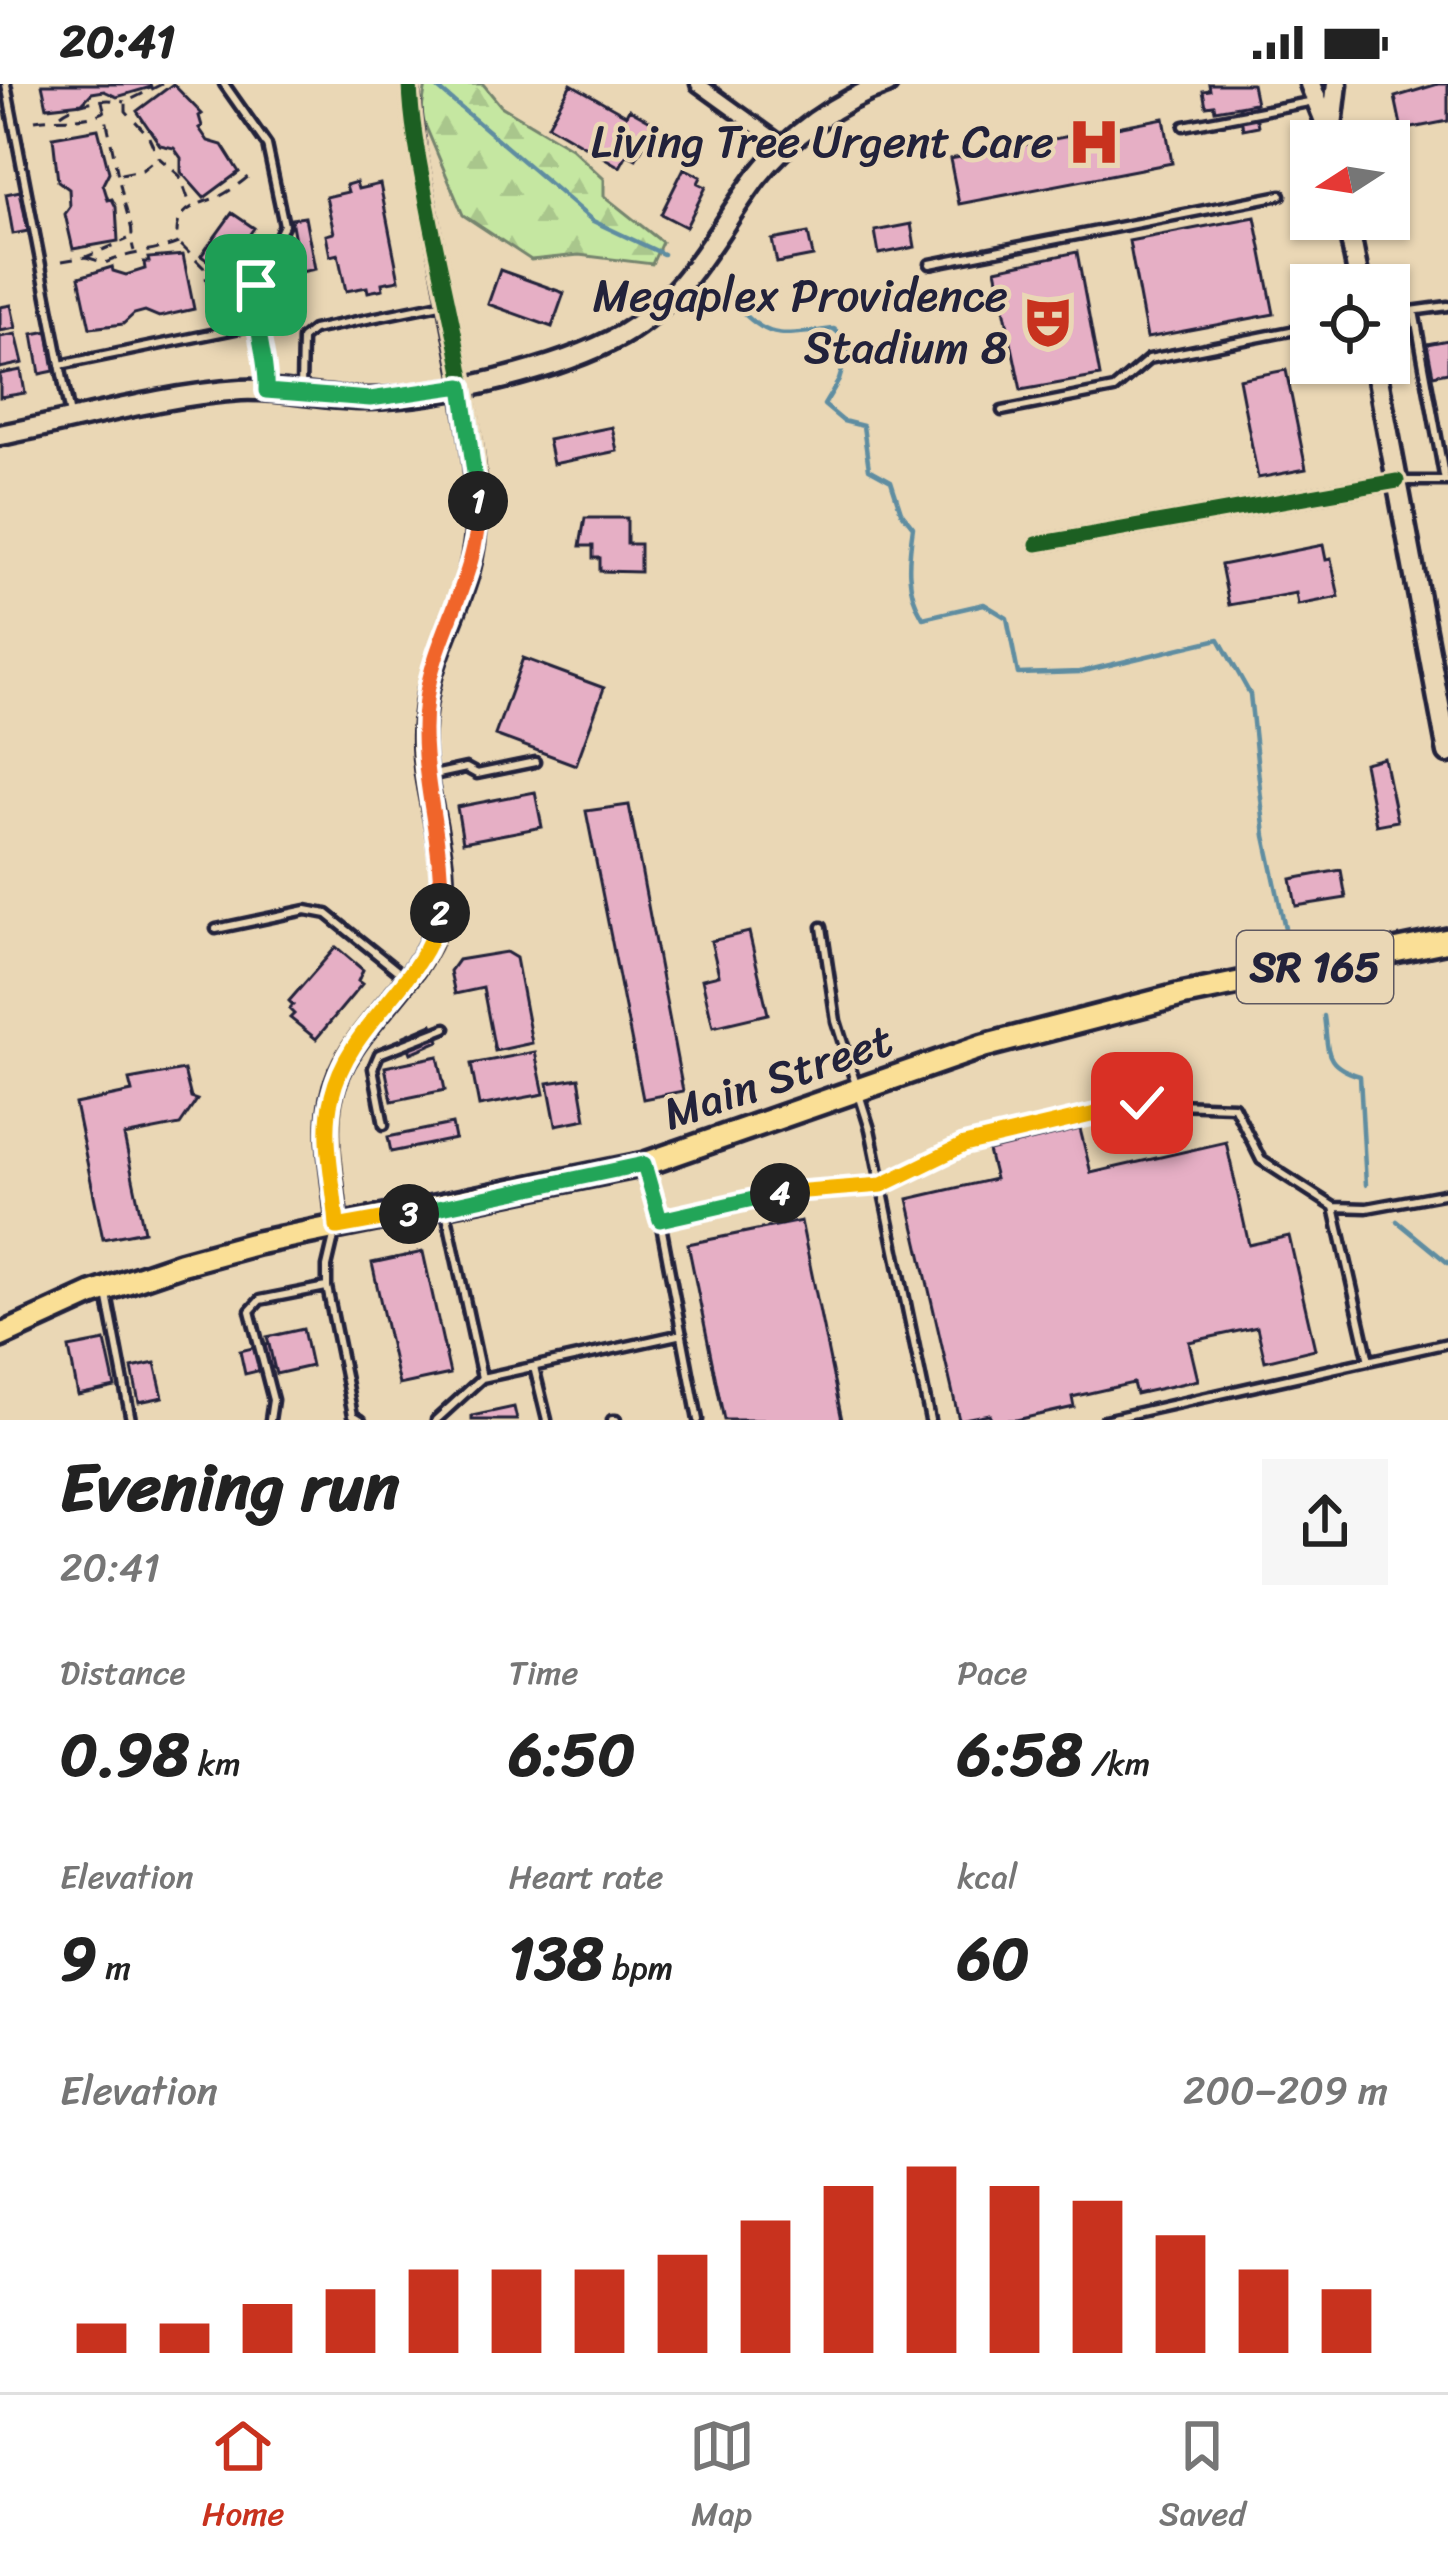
<!DOCTYPE html>
<html lang="en">
<head>
<meta charset="utf-8">
<style>
  body { margin:0; font-family:Sriracha,sans-serif; background:#f6f6f6; color:#222; height:100vh; display:flex; flex-direction:column; font-size:45px; white-space:nowrap }
  * { box-sizing:border-box; margin:0 }
  p { font-size:39px; color:#767676 }
  .icon { flex:none; width:66px; height:66px; fill:none; stroke:currentColor; stroke-width:2; stroke-linecap:round; stroke-linejoin:round }
  .map { position:relative; height:1336px; overflow:hidden }
  .details { display:flex; flex-direction:column; background:#fff; flex:1 }
  .details>* { flex:none }
  .needle { width:78px; rotate:258deg }
  .buttons { position:absolute; left:1290px; top:36px; display:grid; gap:24px }
  .buttons a { display:grid; place-items:center; width:120px; height:120px; border-radius:0px; background:#fff; box-shadow:0 3px 9px #0004; font-size:60px }
  .pin { position:absolute; display:grid; place-items:center; width:102px; height:102px; color:#fff; margin:-51px; border-radius:24px; box-shadow:0 6px 18px #0006 }
  .km { position:absolute; width:60px; height:60px; margin:-30px; border-radius:50%; background:#222; color:#fff; font-size:33px; line-height:60px; text-align:center }
  .round { display:grid; place-items:center; flex:none; width:126px; height:126px; border-radius:0px; background:#f6f6f6 }
  .overview { display:flex; align-items:center; justify-content:space-between; height:204px; padding:0 60px }
  h1 { font-size:66px; font-weight:800; line-height:90px }
  .metrics { display:grid; grid-template-columns:repeat(3,1fr); gap:18px; height:204px; padding:12px 60px }
  .metrics div { display:grid; align-content:center }
  .metrics b { font-size:60px; font-weight:800 }
  .metrics small { font-size:33px; font-weight:400 }
  .metrics p { font-size:33px }
  .chart { height:336px; padding:24px 60px }
  .chart p { display:flex; justify-content:space-between }
  .chart svg { width:100%; height:216px; margin-top:12px; stroke:#c8321e; stroke-width:6 }
  .status { display:flex; justify-content:space-between; align-items:center; height:84px; padding:0 60px; background:#fff; direction:ltr }
  .status svg { height:33px; fill:currentColor }
  .menu { display:flex; justify-content:space-around; align-items:center; height:168px; border-top:3px solid #e0e0e0; background:#fff; font-size:33px; color:#767676 }
  .menu a { display:grid; justify-items:center; gap:6px }
  .menu .current { color:#c8321e }
  .map>svg:first-child { display:block }
  .forest { fill:url(#forest-firs); stroke:#74846e; stroke-width:3 }
  .lines { fill:none; stroke-linecap:round; stroke-linejoin:round }
  .stream { stroke:#5e8da1; stroke-width:4.5 }
  .building { fill:#e6afc5; stroke:#22223b; stroke-width:3 }
  .service-casing { stroke:#22223b; stroke-width:15 }
  .minor-casing { stroke:#22223b; stroke-width:21 }
  .tertiary-casing { stroke:#22223b; stroke-width:26 }
  .secondary-casing { stroke:#22223b; stroke-width:27 }
  .primary-casing { stroke:#22223b; stroke-width:30 }
  .path { stroke:#22223b; stroke-width:3; stroke-dasharray:12 9; stroke-linecap:butt }
  .service { stroke:#ead7b5; stroke-width:6 }
  .minor { stroke:#ead7b5; stroke-width:12 }
  .tertiary { stroke:#ead7b5; stroke-width:16 }
  .secondary { stroke:#ead7b5; stroke-width:18 }
  .primary { stroke:#fadf96; stroke-width:21 }
  .cycleway-casing { stroke:#ead7b5; stroke-width:22 }
  .cycleway { stroke:#1b5e20; stroke-width:15 }
  .split-1-casing { stroke:#fff; stroke-width:24 }
  .split-2-casing { stroke:#fff; stroke-width:24 }
  .split-3-casing { stroke:#fff; stroke-width:24 }
  .split-4-casing { stroke:#fff; stroke-width:24 }
  .split-5-casing { stroke:#fff; stroke-width:24 }
  .split-1 { stroke:#22a559; stroke-width:15 }
  .split-2 { stroke:#f0652b; stroke-width:15 }
  .split-3 { stroke:#f5b400; stroke-width:15 }
  .split-4 { stroke:#22a559; stroke-width:15 }
  .split-5 { stroke:#f5b400; stroke-width:15 }
  .labels { text-anchor:middle; dominant-baseline:central; stroke-width:9; stroke-linejoin:round; paint-order:stroke }
  .shield { fill:#ead7b5; stroke:#5e5860; stroke-width:3 }
  .shield-label { font-size:42px; font-weight:bold; fill:#22223b }
  .poi-label { font-size:45px; fill:#22223b; stroke:#ead7b5; text-anchor:end }
  .street-label { font-size:45px; fill:#22223b; stroke:#ead7b5 }
</style>
</head>
<body>
<div class="status"><b>20:41</b><svg viewBox="0 0 49 12"><path d="M0 12V9h3v3zM5 12V6h3v6zM10 12V3h3v9zM15 12V0h3v12zM26 1h20v11H26zM47 4h2v5h-2z"/></svg></div>
<div class="map">
<svg width="1448" height="1336" viewBox="0 0 1448 1336">
  <defs>
    <pattern id="forest-firs" width="22" height="20" patternUnits="userSpaceOnUse" patternTransform="scale(3)"><rect width="22" height="20" fill="#c5e7a1"/><path d="M5 1l3.5 6h-7zM16 11l3.5 6h-7z" fill="#a9c68c"/></pattern>
  </defs>
  <rect width="100%" height="100%" fill="#ead7b5"/>
  <filter id="ink" filterUnits="userSpaceOnUse"><feTurbulence type="fractalNoise" baseFrequency=".00833" numOctaves="2"/><feDisplacementMap in="SourceGraphic" scale="24" xChannelSelector="R" yChannelSelector="G"/><feConvolveMatrix kernelMatrix="1 2 1 2 8 2 1 2 1" color-interpolation-filters="sRGB"/></filter>
  <g filter="url(#ink)">
    <path class="forest" d="M 426,0 L 483,0 L 501,22 L 571,64 L 604,95 L 604,112 L 662,158 L 652,180 L 579,171 L 531,176 L 463,131 L 421,31 Z"/>
    <g class="lines">
      <path class="stream" d="M 433,0 L 593,137 L 663,170
        M 727,212 C 769,258 775,252 834,245 L 850,259 L 839,296 L 824,321 L 843,337 L 863,342 L 869,385 L 891,397 L 901,428 L 913,443 C 908,477 905,504 923,534 L 984,520 L 1007,534 L 1018,590 L 1080,588 L 1219,555 L 1250,610 L 1265,752 L 1286,849
        M 1324,932 C 1329,967 1322,981 1360,992 L 1366,1101
        M 1397,1137 L 1448,1179"/>
    </g>
    <path class="building" d="M 42,0 L 150,0 L 151,3 L 117,13 L 104,7 L 92,9 L 82,19 L 47,23 Z
      M 173,0 L 202,30 L 199,32 L 202,42 L 199,44 L 208,57 L 222,61 L 239,88 L 204,114 L 181,88 L 181,74 L 174,64 L 160,61 L 137,27 Z
      M 571,0 L 626,31 L 629,25 L 656,40 L 636,75 L 627,70 L 620,83 L 548,41 Z
      M 1209,0 L 1252,0 L 1256,19 L 1215,26 L 1214,21 L 1206,22 L 1203,7 L 1210,6 Z
      M 1438,0 L 1448,0 L 1448,37 L 1402,46 L 1395,13 Z
      M 1254,19 L 1258,42 L 1243,45 L 1239,22 Z
      M 1164,34 L 1172,79 L 959,120 L 950,75 Z
      M 98,45 L 109,88 L 103,100 L 108,116 L 112,115 L 116,123 L 118,157 L 73,165 L 65,130 L 70,123 L 69,105 L 58,97 L 53,53 Z
      M 684,84 L 701,93 L 698,99 L 706,103 L 686,143 L 661,130 Z
      M 356,98 L 358,105 L 380,100 L 399,196 L 382,199 L 383,205 L 368,208 L 367,203 L 346,207 L 338,170 L 330,172 L 326,151 L 334,149 L 326,113 L 348,108 L 346,101 Z
      M 20,107 L 28,147 L 13,150 L 6,110 Z
      M 232,129 L 254,144 L 236,170 L 239,172 L 224,188 L 201,172 Z
      M 305,133 L 315,185 L 301,188 L 291,135 Z
      M 1255,133 L 1274,230 L 1147,254 L 1129,157 Z
      M 911,140 L 915,163 L 879,170 L 875,147 Z
      M 808,149 L 813,172 L 777,179 L 772,156 Z
      M 1077,168 L 1100,292 L 1021,306 L 996,185 Z
      M 183,171 L 194,225 L 159,233 L 145,227 L 134,230 L 123,240 L 90,244 L 79,193 L 112,183 L 113,187 L 126,191 L 145,185 L 144,178 L 149,178 L 148,174 Z
      M 500,186 L 564,209 L 552,243 L 488,220 Z
      M 11,221 L 16,244 L 0,247 L 0,223 Z
      M 48,247 L 54,287 L 40,290 L 33,250 Z
      M 16,250 L 23,279 L 0,284 L 0,253 Z
      M 1448,256 L 1448,288 L 1433,291 L 1427,260 Z
      M 21,286 L 25,309 L 0,313 L 0,290 Z
      M 1286,286 L 1306,385 L 1258,394 L 1239,295 Z
      M 612,343 L 617,367 L 553,380 L 548,356 Z
      M 585,434 L 627,434 L 627,460 L 640,460 L 640,488 L 600,487 L 600,474 L 593,474 L 593,462 L 580,462 Z
      M 1323,461 L 1326,476 L 1331,475 L 1339,513 L 1298,521 L 1296,509 L 1229,521 L 1221,481 Z
      M 523,574 L 604,604 L 576,681 L 495,651 Z
      M 1384,674 L 1397,737 L 1376,741 L 1364,679 Z
      M 535,708 L 542,743 L 463,758 L 457,723 Z
      M 629,721 L 683,1007 L 643,1015 L 586,727 Z
      M 1341,786 L 1346,814 L 1296,822 L 1291,795 Z
      M 749,848 L 768,930 L 713,943 L 702,895 L 719,891 L 711,857 Z
      M 336,863 L 363,886 L 358,897 L 362,900 L 316,955 L 290,934 L 294,930 L 289,925 L 293,921 L 289,917 Z
      M 506,868 L 516,874 L 532,959 L 495,967 L 483,904 L 455,910 L 450,887 L 458,876 Z
      M 432,940 L 439,957 L 411,969 L 404,952 Z
      M 535,968 L 544,1010 L 479,1022 L 471,980 Z
      M 438,972 L 445,1006 L 392,1017 L 385,983 Z
      M 184,986 L 191,1014 L 197,1016 L 180,1041 L 124,1052 L 144,1147 L 103,1155 L 75,1020 L 132,1008 L 129,996 Z
      M 579,994 L 586,1035 L 556,1041 L 548,999 Z
      M 452,1040 L 455,1055 L 391,1068 L 388,1053 Z
      M 1080,1045 L 1091,1089 L 1226,1058 L 1249,1161 L 1289,1152 L 1315,1265 L 1265,1277 L 1257,1243 L 1189,1258 L 1198,1296 L 1136,1310 L 1133,1299 L 1072,1313 L 1074,1323 L 1016,1336 L 992,1336 L 989,1330 L 959,1336 L 908,1115 L 995,1095 L 988,1067 Z
      M 801,1137 L 842,1336 L 724,1336 L 688,1160 Z
      M 423,1168 L 450,1290 L 399,1301 L 372,1179 Z
      M 303,1245 L 311,1282 L 276,1290 L 267,1253 Z
      M 105,1257 L 115,1303 L 78,1311 L 69,1264 Z
      M 269,1260 L 274,1283 L 245,1290 L 240,1267 Z
      M 155,1279 L 163,1313 L 139,1318 L 132,1284 Z
      M 514,1323 L 517,1336 L 472,1336 L 472,1332 Z"/>
    <g class="lines">
      <g class="service-casing">
        <path id="service" d="M 6,0 L 70,332
          M 224,0 L 267,61 L 284,141 L 256,201 L 254,214 L 267,281 L 267,303
          M 1184,42 L 1314,17
          M 930,180 L 1281,111
          M 1414,227 L 1445,397
          M 1389,230 L 1448,222
          M 60,281 L 260,240
          M 301,306 L 302,255 L 313,246 L 445,219
          M 1002,327 L 1114,305 L 1149,275 L 1311,243
          M 1400,397 L 1447,397
          M 429,692 L 466,684 L 477,690 L 535,678
          M 822,843 L 836,937 L 870,1045 L 930,1336
          M 216,845 L 306,826 L 327,830 L 405,893
          M 384,1041 L 373,984 L 379,970 L 446,944
          M 647,1087 L 660,1136 L 698,1336
          M 1334,1123 L 1369,1277
          M 446,1127 L 482,1294 L 682,1250
          M 660,1136 L 797,1106 L 882,1101 L 965,1061 L 1143,1019 L 1234,1022 L 1261,1076 L 1334,1123 L 1367,1124 L 1448,1109
          M 335,1149 L 327,1183 L 327,1203 L 353,1331 L 361,1336
          M 107,1210 L 131,1336
          M 534,1283 L 547,1336
          M 270,1336 L 273,1316 L 250,1227 L 260,1216 L 326,1203
          M 436,1336 L 482,1294
          M 612,1336 L 616,1336
          M 1104,1336 L 1448,1259"/>
      </g>
      <g class="minor-casing">
        <path id="minor" d="M 410,0 L 418,69 L 462,301
          M 698,0 L 784,62
          M 1037,460 L 1397,397"/>
      </g>
      <g class="tertiary-casing">
        <path id="tertiary" d="M 337,1143 C 335,1102 323,1056 331,1015 C 345,944 418,907 438,838 C 456,777 420,710 423,648 C 426,582 450,550 468,491 C 486,428 472,365 462,301"/>
      </g>
      <g class="secondary-casing">
        <path id="secondary" d="M 1310,0 L 1333,57
          M 1331,50 L 1337,0
          M 1347,135 L 1360,201
          M 1375,279 L 1448,669
          M 0,351 C 79,336 161,311 241,306 C 284,304 325,316 368,315 C 439,314 560,286 622,251 C 686,214 714,151 756,94 C 788,53 838,16 887,0"/>
      </g>
      <g class="primary-casing">
        <path id="primary" d="M 0,1252 L 92,1210 L 180,1180 L 257,1159 L 645,1080 L 984,962 L 1181,911 L 1448,856"/>
      </g>
      <path class="path" d="M 162,0 L 126,18 L 126,27 L 148,51 L 158,73 L 180,92 L 190,120
        M 102,17 C 112,58 118,99 130,139 C 134,149 130,156 134,167
        M 61,30 C 76,18 106,13 125,18
        M 35,36 C 59,32 80,38 104,28
        M 121,90 L 142,86 L 158,73
        M 181,161 L 204,184 L 213,226
        M 86,173 L 105,179 C 129,168 153,169 178,159 C 172,126 193,122 218,113 C 230,108 241,98 252,90
        M 62,177 L 86,173 L 128,155
        M 229,214 L 245,210"/>
      <use href="#service" class="service"/>
      <use href="#minor" class="minor"/>
      <use href="#tertiary" class="tertiary"/>
      <use href="#secondary" class="secondary"/>
      <use href="#primary" class="primary"/>
      <g class="cycleway-casing">
        <path id="cycleway" d="M 1037,460 L 1397,397
          M 337,1143 C 335,1088 319,1033 342,981 C 366,926 429,893 440,831 C 451,771 421,710 423,650 C 424,629 425,607 430,587 C 445,531 479,483 478,422 C 476,322 443,207 425,108 C 418,72 411,36 410,0"/>
      </g>
      <use href="#cycleway" class="cycleway"/>
    </g>
  </g>
  <g class="lines" filter="url(#ink)">
    <g class="split-1-casing">
      <path id="split-1" d="M 256,201 C 251,235 268,272 266,307 L 370,315 L 462,302 L 478,417"/>
    </g>
    <g class="split-2-casing">
      <path id="split-2" d="M 440,829 C 446,756 416,688 426,615 C 435,547 482,488 478,417"/>
    </g>
    <g class="split-3-casing">
      <path id="split-3" d="M 409,1130 L 337,1143 C 335,1101 321,1053 332,1012 C 349,939 423,901 440,829"/>
    </g>
    <g class="split-4-casing">
      <path id="split-4" d="M 409,1130 L 644,1080 L 660,1136 L 780,1109"/>
    </g>
    <g class="split-5-casing">
      <path id="split-5" d="M 780,1109 L 882,1101 L 964,1061 L 1142,1019"/>
    </g>
    <use href="#split-1" class="split-1"/>
    <use href="#split-2" class="split-2"/>
    <use href="#split-3" class="split-3"/>
    <use href="#split-4" class="split-4"/>
    <use href="#split-5" class="split-5"/>
  </g>
  <defs>
    <g id="hospital-bare" transform="scale(4.14)"><path d="M-5-5h3v3.5h4V-5h3V5h-3V1.5h-4V5h-3Z" fill="#c8321e" stroke="#ead7b5" stroke-width="2.5" paint-order="stroke"/></g>
    <g id="theatre-bare" transform="scale(4.14)"><path d="M-5-5.5Q0-4 5-5.5V0Q5 5 0 6Q-5 5-5 0ZM-3.3-2.5H-1v1.5H-3.3ZM1-2.5H3.3v1.5H1ZM-2.8 1Q0 5.5 2.8 1Z" fill="#c8321e" stroke="#ead7b5" stroke-width="2.5" paint-order="stroke"/></g>
  </defs>
  <g fill-rule="evenodd">
    <use href="#hospital-bare" x="1094" y="58"/>
    <use href="#theatre-bare" x="1048" y="238"/>
  </g>
  <g class="labels">
    <rect class="shield" x="1237" y="847" width="156" height="72" rx="9"/>
    <g class="shield-label">
      <text x="1315" y="883">SR 165</text>
    </g>
    <g class="poi-label">
      <text x="1054" y="58">Living Tree Urgent Care</text>
      <text x="1008" y="212">Megaplex Providence<tspan x="1008" dy="52">Stadium 8</tspan></text>
    </g>
    <g class="street-label">
      <text transform="translate(778 993) rotate(-19)">Main Street</text>
    </g>
  </g>
</svg>
<div class="buttons">
<a><svg class="needle" viewBox="-14 -14 28 28"><path d="M0-13l5 13h-10z" fill="#e53935"/><path d="M0 13l5-13h-10z" fill="#767676"/></svg></a>
<a><svg class="icon" aria-label="locate" viewBox="0 0 24 24"><circle cx="12" cy="12" r="6"/><path d="M12 2v4M12 18v4M2 12h4M18 12h4"/></svg></a>
</div>
<div class="pin" style="left:256px;top:201px;background:#1e9e55"><svg class="icon" aria-label="arrive" viewBox="0 0 24 24"><path d="M6 21V4h12l-3 4 3 4H6"/></svg></div>
<div class="pin" style="left:1142px;top:1019px;background:#d93025"><svg class="icon" aria-label="check" viewBox="0 0 24 24"><path d="M5 12l5 5 9-10"/></svg></div>
<b class="km" style="left:478px;top:417px">1</b>
<b class="km" style="left:440px;top:829px">2</b>
<b class="km" style="left:409px;top:1130px">3</b>
<b class="km" style="left:780px;top:1109px">4</b>
</div>
<section class="details">
<div class="overview"><div><h1>Evening run</h1><p>20:41</p></div><a class="round"><svg class="icon" aria-label="share" viewBox="0 0 24 24"><path d="M12 15V3M7 8l5-5 5 5M5 13v7h14v-7"/></svg></a></div>
<div class="metrics">
<div><p>Distance</p><b>0.98<small> km</small></b></div>
<div><p>Time</p><b>6:50</b></div>
<div><p>Pace</p><b>6:58<small> /km</small></b></div>
</div>
<div class="metrics">
<div><p>Elevation</p><b>9<small> m</small></b></div>
<div><p>Heart rate</p><b>138<small> bpm</small></b></div>
<div><p>kcal</p><b>60</b></div>
</div>
<div class="chart"><p><span>Elevation</span>200–209 m</p>
<svg viewBox="0 0 160 44" preserveAspectRatio="none"><path d="M5 44V38M15 44V38M25 44V34M35 44V31M45 44V27M55 44V27M65 44V27M75 44V24M85 44V17M95 44V10M105 44V6M115 44V10M125 44V13M135 44V20M145 44V27M155 44V31"/></svg>
</div>
</section>
<nav class="menu">
<a class="current"><svg class="icon" aria-label="home" viewBox="0 0 24 24"><path d="M3 11l9-7 9 7M6 9v11h12V9"/></svg>Home</a>
<a><svg class="icon" aria-label="map" viewBox="0 0 24 24"><path d="M3 6l6-2 6 2 6-2v14l-6 2-6-2-6 2zM9 4v14M15 6v14"/></svg>Map</a>
<a><svg class="icon" aria-label="saved" viewBox="0 0 24 24"><path d="M7 4h10v16l-5-4-5 4z"/></svg>Saved</a>
</nav>
</body>
</html>
